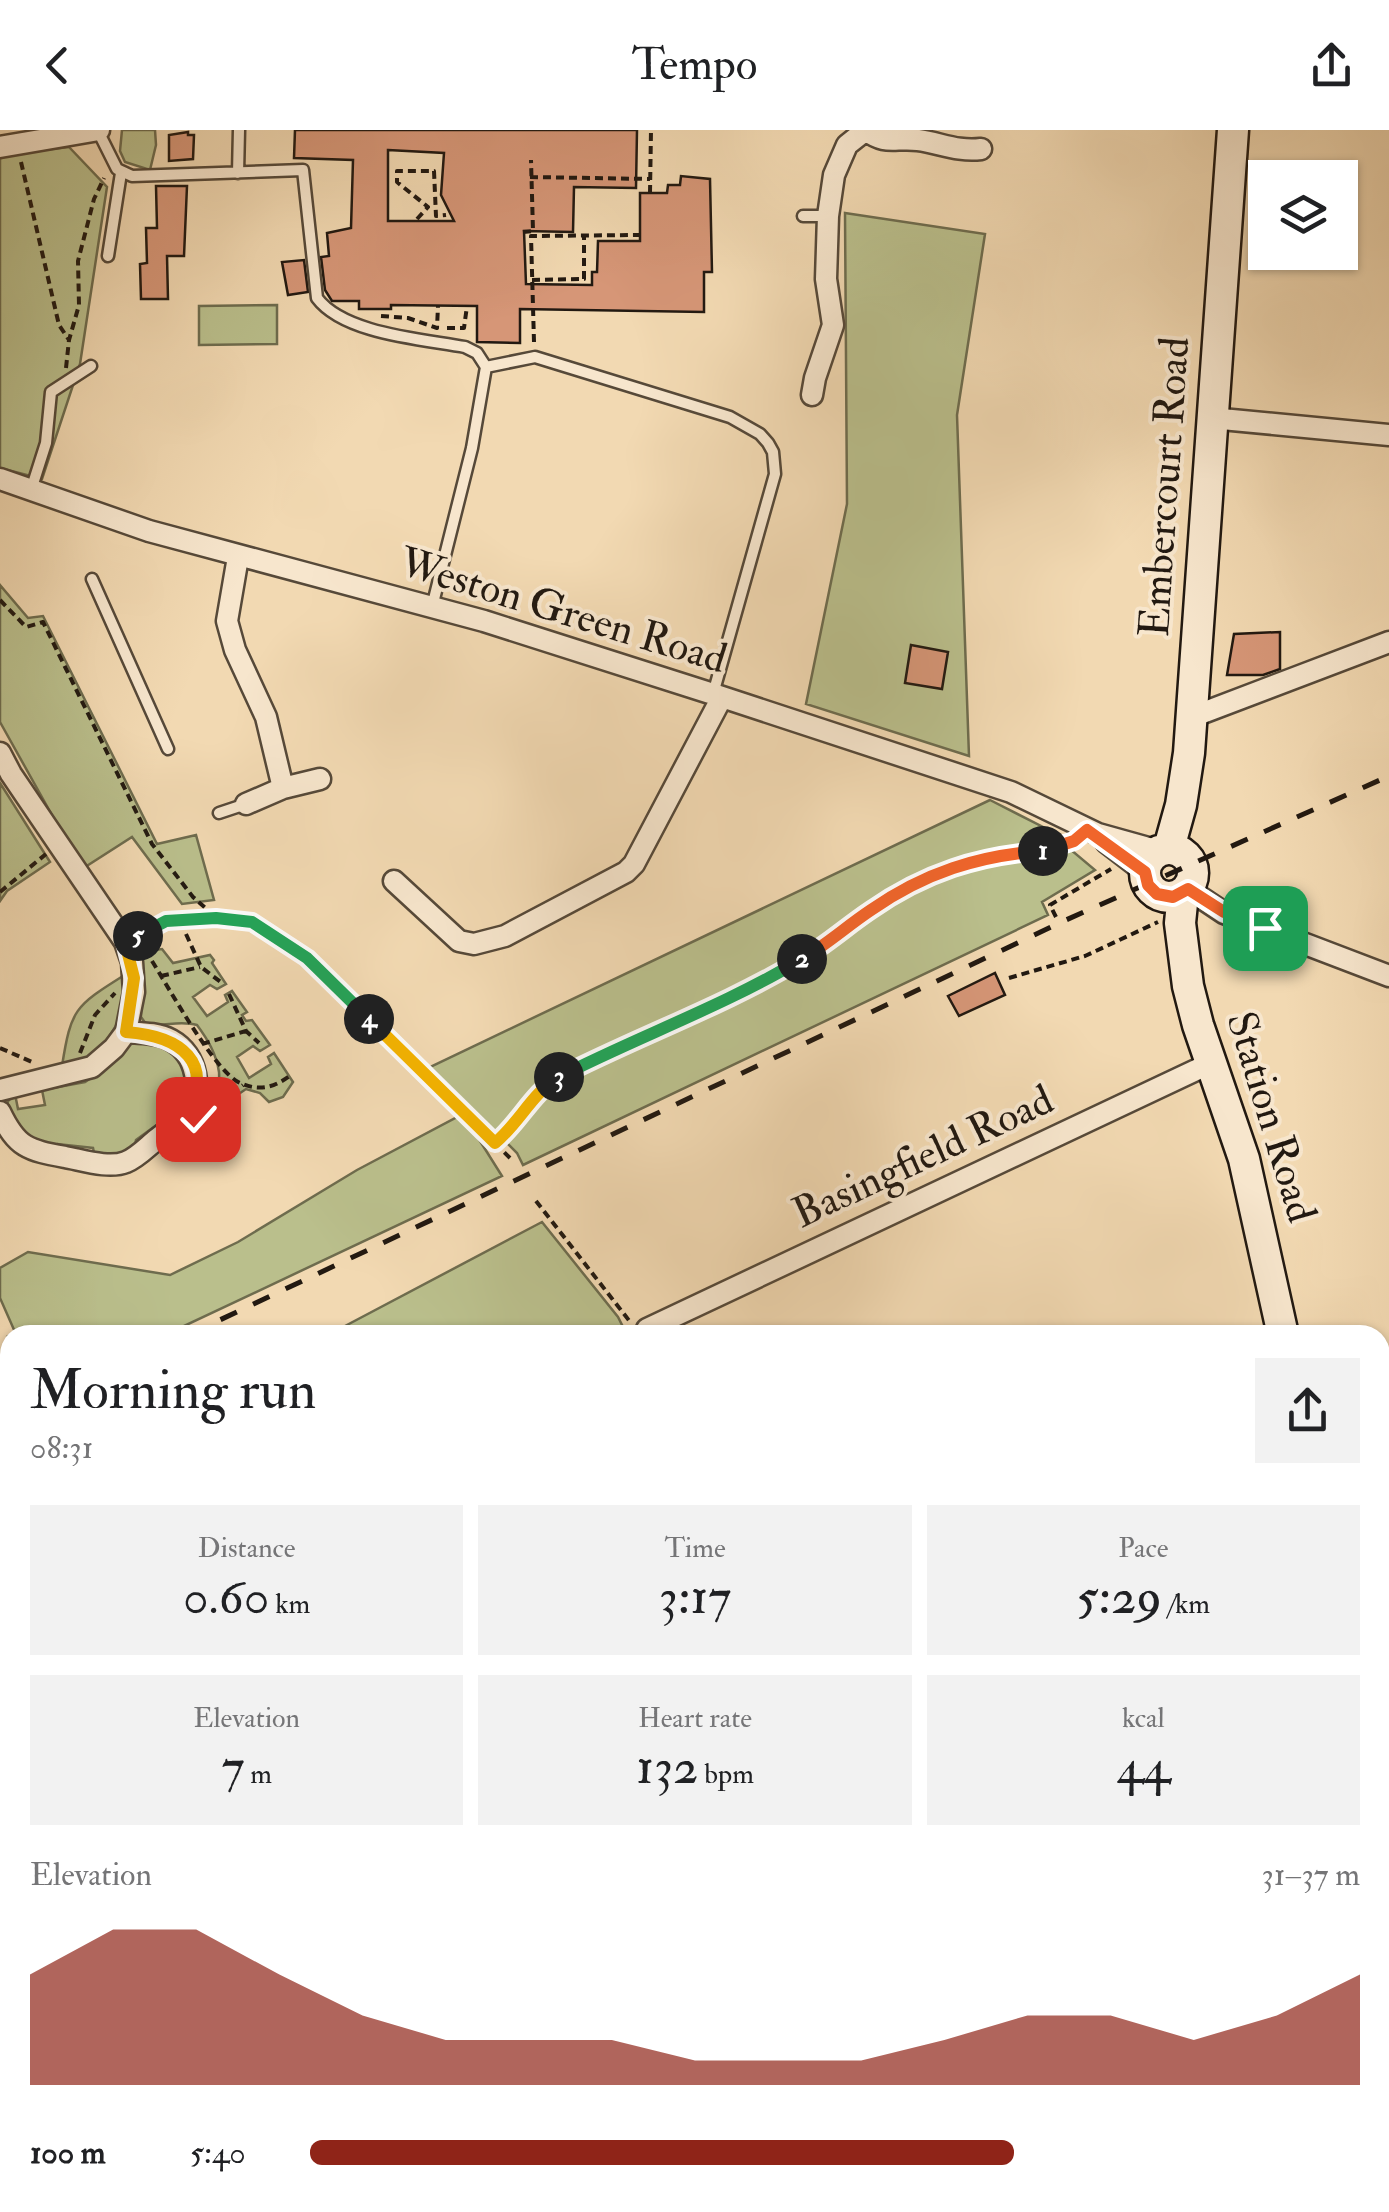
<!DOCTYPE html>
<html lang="en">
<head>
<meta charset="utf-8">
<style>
  body { margin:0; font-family:"IM FELL Double Pica",serif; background:#f2f2f2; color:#202124; height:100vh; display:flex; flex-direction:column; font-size:38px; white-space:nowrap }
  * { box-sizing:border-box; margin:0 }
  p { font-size:32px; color:#757577 }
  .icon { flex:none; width:55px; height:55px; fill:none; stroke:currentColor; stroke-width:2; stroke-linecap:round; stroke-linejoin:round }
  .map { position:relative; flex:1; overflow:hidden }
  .side { position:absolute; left:0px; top:1195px; width:1390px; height:888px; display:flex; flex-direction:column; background:#fff; border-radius:30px 30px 0 0; box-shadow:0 2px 8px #0004 }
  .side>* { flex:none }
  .controls { position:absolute; left:1248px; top:30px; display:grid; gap:20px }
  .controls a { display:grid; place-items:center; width:110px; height:110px; border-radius:0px; background:#fff; box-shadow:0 2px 8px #0004; font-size:50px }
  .pin { position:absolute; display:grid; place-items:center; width:85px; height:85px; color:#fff; margin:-42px; border-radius:20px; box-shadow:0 5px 15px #0006 }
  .km { position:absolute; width:50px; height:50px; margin:-25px; border-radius:50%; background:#222; color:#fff; font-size:28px; line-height:50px; text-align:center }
  .round { display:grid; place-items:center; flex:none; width:105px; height:105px; border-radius:0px; background:#f2f2f2 }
  .overview { display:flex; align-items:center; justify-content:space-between; height:170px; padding:0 30px }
  h1 { font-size:55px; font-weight:600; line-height:75px }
  .metrics { display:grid; grid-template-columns:repeat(3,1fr); gap:15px; height:170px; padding:10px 30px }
  .metrics div { display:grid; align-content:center; border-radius:0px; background:#f2f2f2; text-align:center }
  .metrics b { font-size:50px; font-weight:600 }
  .metrics small { font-size:28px; font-weight:400 }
  .metrics p { font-size:28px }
  .chart { height:280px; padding:20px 30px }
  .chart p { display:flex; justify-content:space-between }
  .chart svg { width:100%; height:180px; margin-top:10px; fill:#8f2418; opacity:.7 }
  ul { padding:0 30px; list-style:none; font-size:32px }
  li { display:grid; grid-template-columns:160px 120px 1fr; align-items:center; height:75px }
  li i { height:25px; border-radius:12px; background:#8f2418 }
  header { display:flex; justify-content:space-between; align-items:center; height:130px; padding:0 30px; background:#fff; font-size:45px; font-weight:600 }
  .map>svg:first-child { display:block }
  .green { fill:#babf8c; stroke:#6e6c4e; stroke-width:2.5 }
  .building { fill:#d69677; stroke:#221911; stroke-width:2.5; fill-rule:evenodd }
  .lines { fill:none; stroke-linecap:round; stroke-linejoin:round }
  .lane-casing { stroke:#564939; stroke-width:15 }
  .street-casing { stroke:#564939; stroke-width:25 }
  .secondary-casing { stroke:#221911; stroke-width:35 }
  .path { stroke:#221911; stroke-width:4; stroke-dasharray:8 5; stroke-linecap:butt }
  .lane { stroke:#f7e6cd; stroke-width:10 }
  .street { stroke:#f7e6cd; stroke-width:20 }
  .secondary { stroke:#f7e6cd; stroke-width:30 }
  .rail { stroke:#221911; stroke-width:5; stroke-dasharray:18 18; stroke-linecap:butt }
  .split-1-casing { stroke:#fff; stroke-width:20 }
  .split-2-casing { stroke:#fff; stroke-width:20 }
  .split-3-casing { stroke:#fff; stroke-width:20 }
  .split-4-casing { stroke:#fff; stroke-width:20 }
  .split-5-casing { stroke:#fff; stroke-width:20 }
  .split-6-casing { stroke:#fff; stroke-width:20 }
  .split-1 { stroke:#f0652b; stroke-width:12 }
  .split-2 { stroke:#f0652b; stroke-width:12 }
  .split-3 { stroke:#22a559; stroke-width:12 }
  .split-4 { stroke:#f5b400; stroke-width:12 }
  .split-5 { stroke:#22a559; stroke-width:12 }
  .split-6 { stroke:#f5b400; stroke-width:12 }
  .labels { text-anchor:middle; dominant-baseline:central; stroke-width:8; stroke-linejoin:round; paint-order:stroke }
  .street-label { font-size:42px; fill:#221911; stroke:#f7e6cd }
</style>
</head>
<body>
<header><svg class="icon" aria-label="back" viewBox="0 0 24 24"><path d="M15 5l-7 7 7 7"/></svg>Tempo<svg class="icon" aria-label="share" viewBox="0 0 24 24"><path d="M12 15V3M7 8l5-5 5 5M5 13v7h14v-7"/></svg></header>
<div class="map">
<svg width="1389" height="2082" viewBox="0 0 1389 2082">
  <rect width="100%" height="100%" fill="#f2d9b2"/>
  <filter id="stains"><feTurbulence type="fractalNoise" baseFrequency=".002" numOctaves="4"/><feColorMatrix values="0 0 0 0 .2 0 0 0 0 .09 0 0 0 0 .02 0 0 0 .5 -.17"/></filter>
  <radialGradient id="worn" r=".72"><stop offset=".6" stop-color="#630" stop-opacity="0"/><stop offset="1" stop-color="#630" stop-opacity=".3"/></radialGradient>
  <path class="green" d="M 122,0 L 155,0 L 156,15 L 150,40 L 125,32 L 120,21 Z
    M 69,17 L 107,57 L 80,234 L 42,349 L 0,338 L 0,25 Z
    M 845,83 L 985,104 L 957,285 L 969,626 L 806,574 L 847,374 Z
    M 277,175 L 277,214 L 199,215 L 199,176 Z
    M 0,455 L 28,488 L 43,486 L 157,714 L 196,705 L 214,770 L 182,774 L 132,707 L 82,739 L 0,592 Z
    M 0,653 L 50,732 L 7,761 L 0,771 Z
    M 990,670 L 1045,698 L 1095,740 L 1042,772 L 1048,785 L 523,1035 L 517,1023 L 430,937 Z
    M 162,819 L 173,833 L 210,825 L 214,830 L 212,833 L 226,854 L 217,859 L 210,855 L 193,867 L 207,886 L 228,872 L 225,865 L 232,861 L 247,882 L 242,885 L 246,891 L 252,890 L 270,915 L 260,921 L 253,916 L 237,927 L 249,948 L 271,934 L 268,927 L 274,923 L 293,952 L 283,967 L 269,972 L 260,963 L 246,959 L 221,976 C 216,965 220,954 219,942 C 216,923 208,910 197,895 C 179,890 164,897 146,894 L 141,887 L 141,822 Z
    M 123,846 C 131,883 111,906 89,932 L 62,936 C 71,879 75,876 123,846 Z
    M 136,907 C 175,920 183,919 191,962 L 172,992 L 162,991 L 136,1010 L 134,1020 L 117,1028 L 95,1027 L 93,1018 L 58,1014 L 57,1019 L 31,1012 L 6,981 L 8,971 L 15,964 L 18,979 L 45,975 L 42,960 L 85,952 L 108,936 Z
    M 463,984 L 502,1046 L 165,1205 L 10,1205 L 15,1202 L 0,1168 L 0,1138 L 28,1122 L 170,1145 L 238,1112 L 357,1040 Z
    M 542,1092 L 618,1187 L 627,1205 L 328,1205 Z"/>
  <path class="building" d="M 295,0 L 637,0 L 636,58 L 574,57 L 573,102 L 524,101 L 526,154 L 592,155 L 592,142 L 597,142 L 598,111 L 640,111 L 640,63 L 667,63 L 668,55 L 680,55 L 681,46 L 710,49 L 712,142 L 704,142 L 704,182 L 520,179 L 520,213 L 477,212 L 477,176 L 391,175 L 391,179 L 359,179 L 359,171 L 332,171 L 325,160 L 321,127 L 329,126 L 327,103 L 351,98 L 353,30 L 294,28 ZM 388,20 L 444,23 L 441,65 L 454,91 L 388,91 Z
    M 188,2 L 188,5 L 194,5 L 193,29 L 169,31 L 169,5 Z
    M 156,56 L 187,56 L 184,126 L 167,126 L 168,169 L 141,169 L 140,134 L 147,133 L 146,98 L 157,98 Z
    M 304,130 L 308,162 L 288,165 L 282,132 Z
    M 1280,502 L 1280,539 L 1263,545 L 1227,545 L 1234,504 Z
    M 911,515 L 948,522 L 942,559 L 905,553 Z
    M 995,843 L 1005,865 L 959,886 L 948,866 Z"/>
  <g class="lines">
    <g class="lane-casing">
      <path id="lane" d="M 98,1 L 117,39 L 132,46 L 303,40 L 317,168 C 344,204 422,209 465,217 L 477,223 L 486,237
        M 238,43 L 239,0
        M 803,86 L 828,86
        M 108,126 L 121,43
        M 31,360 L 46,313 L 51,262 L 91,236
        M 92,449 L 168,619
        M 432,477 L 472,318 L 486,237 L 535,227 L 730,287 L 760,304 L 768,313 L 773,322 L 775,344 L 713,564
        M 219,683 L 246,674
        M 786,2082 L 822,2072
        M 1116,2082 L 1145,2072
        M 1329,2082 L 1330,2072"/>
    </g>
    <g class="street-casing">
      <path id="street" d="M 865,0 C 887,16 894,7 918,10 C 940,13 958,22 981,19
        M 0,17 L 99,0
        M 812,265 L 815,248 L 833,195 L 826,149 L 828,86 L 834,45 L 847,15 L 866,0
        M 1211,288 L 1389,305
        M 0,349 L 149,401 L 484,491 L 713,564 L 1011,662 L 1098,704 L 1159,721
        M 238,427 L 227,491 L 235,520 L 266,587 L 283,658
        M 1192,587 L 1389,512
        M 0,623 L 11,644 L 125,812 L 132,832 L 134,862 L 126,902 L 114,918 L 92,937 L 0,960
        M 246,674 L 283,658 L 320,649
        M 1106,712 L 1145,742
        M 394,751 L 459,811 L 474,814 L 505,806 L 626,742 L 634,734 L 722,567
        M 1188,759 L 1224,783 L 1389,846
        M 0,982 C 17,1018 28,1020 65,1027 C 82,1030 109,1039 126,1032 C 137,1028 148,1016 157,1009 C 167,1001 179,994 187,984 C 203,961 198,925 171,910 C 158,903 141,903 126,902
        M 647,1199 L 1211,933
        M 0,1485 L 10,1483
        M 0,1637 L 10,1635
        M 0,1873 L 10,1907
        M 0,1984 L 10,1981
        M 276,2072 L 279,2082
        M 410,2072 L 412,2082
        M 446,2082 L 486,2072"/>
    </g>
    <g class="secondary-casing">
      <path id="secondary" d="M 1169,718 L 1181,675 L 1189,623 L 1233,0
        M1145 743a24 24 0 1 1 48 0a24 24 0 1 1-48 0Z
        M 1183,763 L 1180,793 L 1188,856 L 1198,895 L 1244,1029 L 1283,1205
        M 1380,1820 L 1389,1818
        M 563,2082 L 565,2072"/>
    </g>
    <path class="path" d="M 21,32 L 59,195 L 69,210
      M 530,47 L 650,49
      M 650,63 L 651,0
      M 417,89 L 428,77 L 397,52 L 397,41 L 434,41 L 436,86 L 446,85
      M 523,102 L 533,101 L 531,30
      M 532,150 L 584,149 L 584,106
      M 381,186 L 408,188 L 437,198 L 438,176
      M 447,198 L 464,198 L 467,176
      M 534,212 L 531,106 L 640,105
      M 66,238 L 69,210 L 79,175 L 78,131 L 94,69 L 104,48
      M 0,470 L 26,497 L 43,492 L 152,714 L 193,767 L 217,788
      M 0,762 L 46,724
      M 1056,787 L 1050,775 L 1111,739
      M 143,803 L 166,791 L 217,788 L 252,792 L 307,828 L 510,1028
      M 186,804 L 201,837 L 222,853
      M 152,831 C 169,858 215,942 240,953 C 260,962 275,957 291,945
      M 161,846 L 200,837
      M 1009,848 L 1085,826 L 1158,792
      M 229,864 L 246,901 L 259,913
      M 202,914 L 246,901
      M 0,918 L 32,932
      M 80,923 L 95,885 L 115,863
      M 211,979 L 243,955
      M 495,1013 L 517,995 L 541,958 L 556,949 L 771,848 L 819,819 L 872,779 L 944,739 L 978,729 L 1048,720 L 1073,712
      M 536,1071 L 631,1193
      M 0,1804 L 10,1796
      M 1380,2023 L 1389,2034
      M 1356,2082 L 1358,2072"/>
    <use href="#lane" class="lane"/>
    <use href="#street" class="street"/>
    <use href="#secondary" class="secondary"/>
    <path class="rail" d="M 188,1205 L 1066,790 L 1389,646
      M 0,1296 L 10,1291"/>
  </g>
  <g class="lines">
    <g class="split-1-casing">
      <path id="split-1" d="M 1043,721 L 1074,711 L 1087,700 L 1145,742 L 1148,755 L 1157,764 L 1173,767 L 1188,759 L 1224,782 L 1265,798"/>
    </g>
    <g class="split-2-casing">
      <path id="split-2" d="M 802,829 C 826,815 847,796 871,780 C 924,743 979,725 1043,721"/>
    </g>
    <g class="split-3-casing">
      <path id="split-3" d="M 559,947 C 639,906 724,876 802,829"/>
    </g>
    <g class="split-4-casing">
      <path id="split-4" d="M 369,889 L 495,1013 C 520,992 532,963 559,947"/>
    </g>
    <g class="split-5-casing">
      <path id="split-5" d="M 138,806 L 166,791 L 216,788 L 252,792 L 307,828 L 369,889"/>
    </g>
    <g class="split-6-casing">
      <path id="split-6" d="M 138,806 L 125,812 L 134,848 L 126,902 C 180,906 218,932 184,988 L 198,989"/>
    </g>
    <use href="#split-1" class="split-1"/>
    <use href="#split-2" class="split-2"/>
    <use href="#split-3" class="split-3"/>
    <use href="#split-4" class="split-4"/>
    <use href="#split-5" class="split-5"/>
    <use href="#split-6" class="split-6"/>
  </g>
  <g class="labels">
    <g class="street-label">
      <text transform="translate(1165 357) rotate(-86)">Embercourt Road</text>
      <text transform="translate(563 481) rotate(17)">Weston Green Road</text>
      <text transform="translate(1271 987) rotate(73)">Station Road</text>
      <text transform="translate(923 1027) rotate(-25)">Basingfield Road</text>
    </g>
  </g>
  <rect width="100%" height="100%" filter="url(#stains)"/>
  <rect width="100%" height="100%" fill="url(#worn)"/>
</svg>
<div class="controls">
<a><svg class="icon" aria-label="layers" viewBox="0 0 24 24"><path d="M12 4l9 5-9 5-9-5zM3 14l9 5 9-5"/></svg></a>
</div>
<div class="pin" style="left:1265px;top:798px;background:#1e9e55"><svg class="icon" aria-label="arrive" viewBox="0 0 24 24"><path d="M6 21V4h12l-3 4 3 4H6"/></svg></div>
<div class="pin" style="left:198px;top:989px;background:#d93025"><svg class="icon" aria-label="check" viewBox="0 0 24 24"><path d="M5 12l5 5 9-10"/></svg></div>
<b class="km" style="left:1043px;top:721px">1</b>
<b class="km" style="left:802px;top:829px">2</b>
<b class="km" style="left:559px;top:947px">3</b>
<b class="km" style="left:369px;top:889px">4</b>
<b class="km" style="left:138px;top:806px">5</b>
<section class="side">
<div class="overview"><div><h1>Morning run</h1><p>08:31</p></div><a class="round"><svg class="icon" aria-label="share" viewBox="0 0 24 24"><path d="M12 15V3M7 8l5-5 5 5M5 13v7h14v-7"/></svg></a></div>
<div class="metrics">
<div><p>Distance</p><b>0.60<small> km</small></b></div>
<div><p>Time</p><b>3:17</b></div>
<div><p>Pace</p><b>5:29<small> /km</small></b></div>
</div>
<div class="metrics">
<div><p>Elevation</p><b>7<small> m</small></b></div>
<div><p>Heart rate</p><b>132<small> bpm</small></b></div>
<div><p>kcal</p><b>44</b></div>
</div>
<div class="chart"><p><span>Elevation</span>31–37 m</p>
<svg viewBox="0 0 160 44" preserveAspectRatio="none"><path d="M0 44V17L10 6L20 6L30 17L40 27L50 33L60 33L70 33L80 38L90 38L100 38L110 33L120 27L130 27L140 33L150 27L160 17V44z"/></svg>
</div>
<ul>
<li><b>100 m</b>5:40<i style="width:67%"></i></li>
</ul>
</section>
</div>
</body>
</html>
